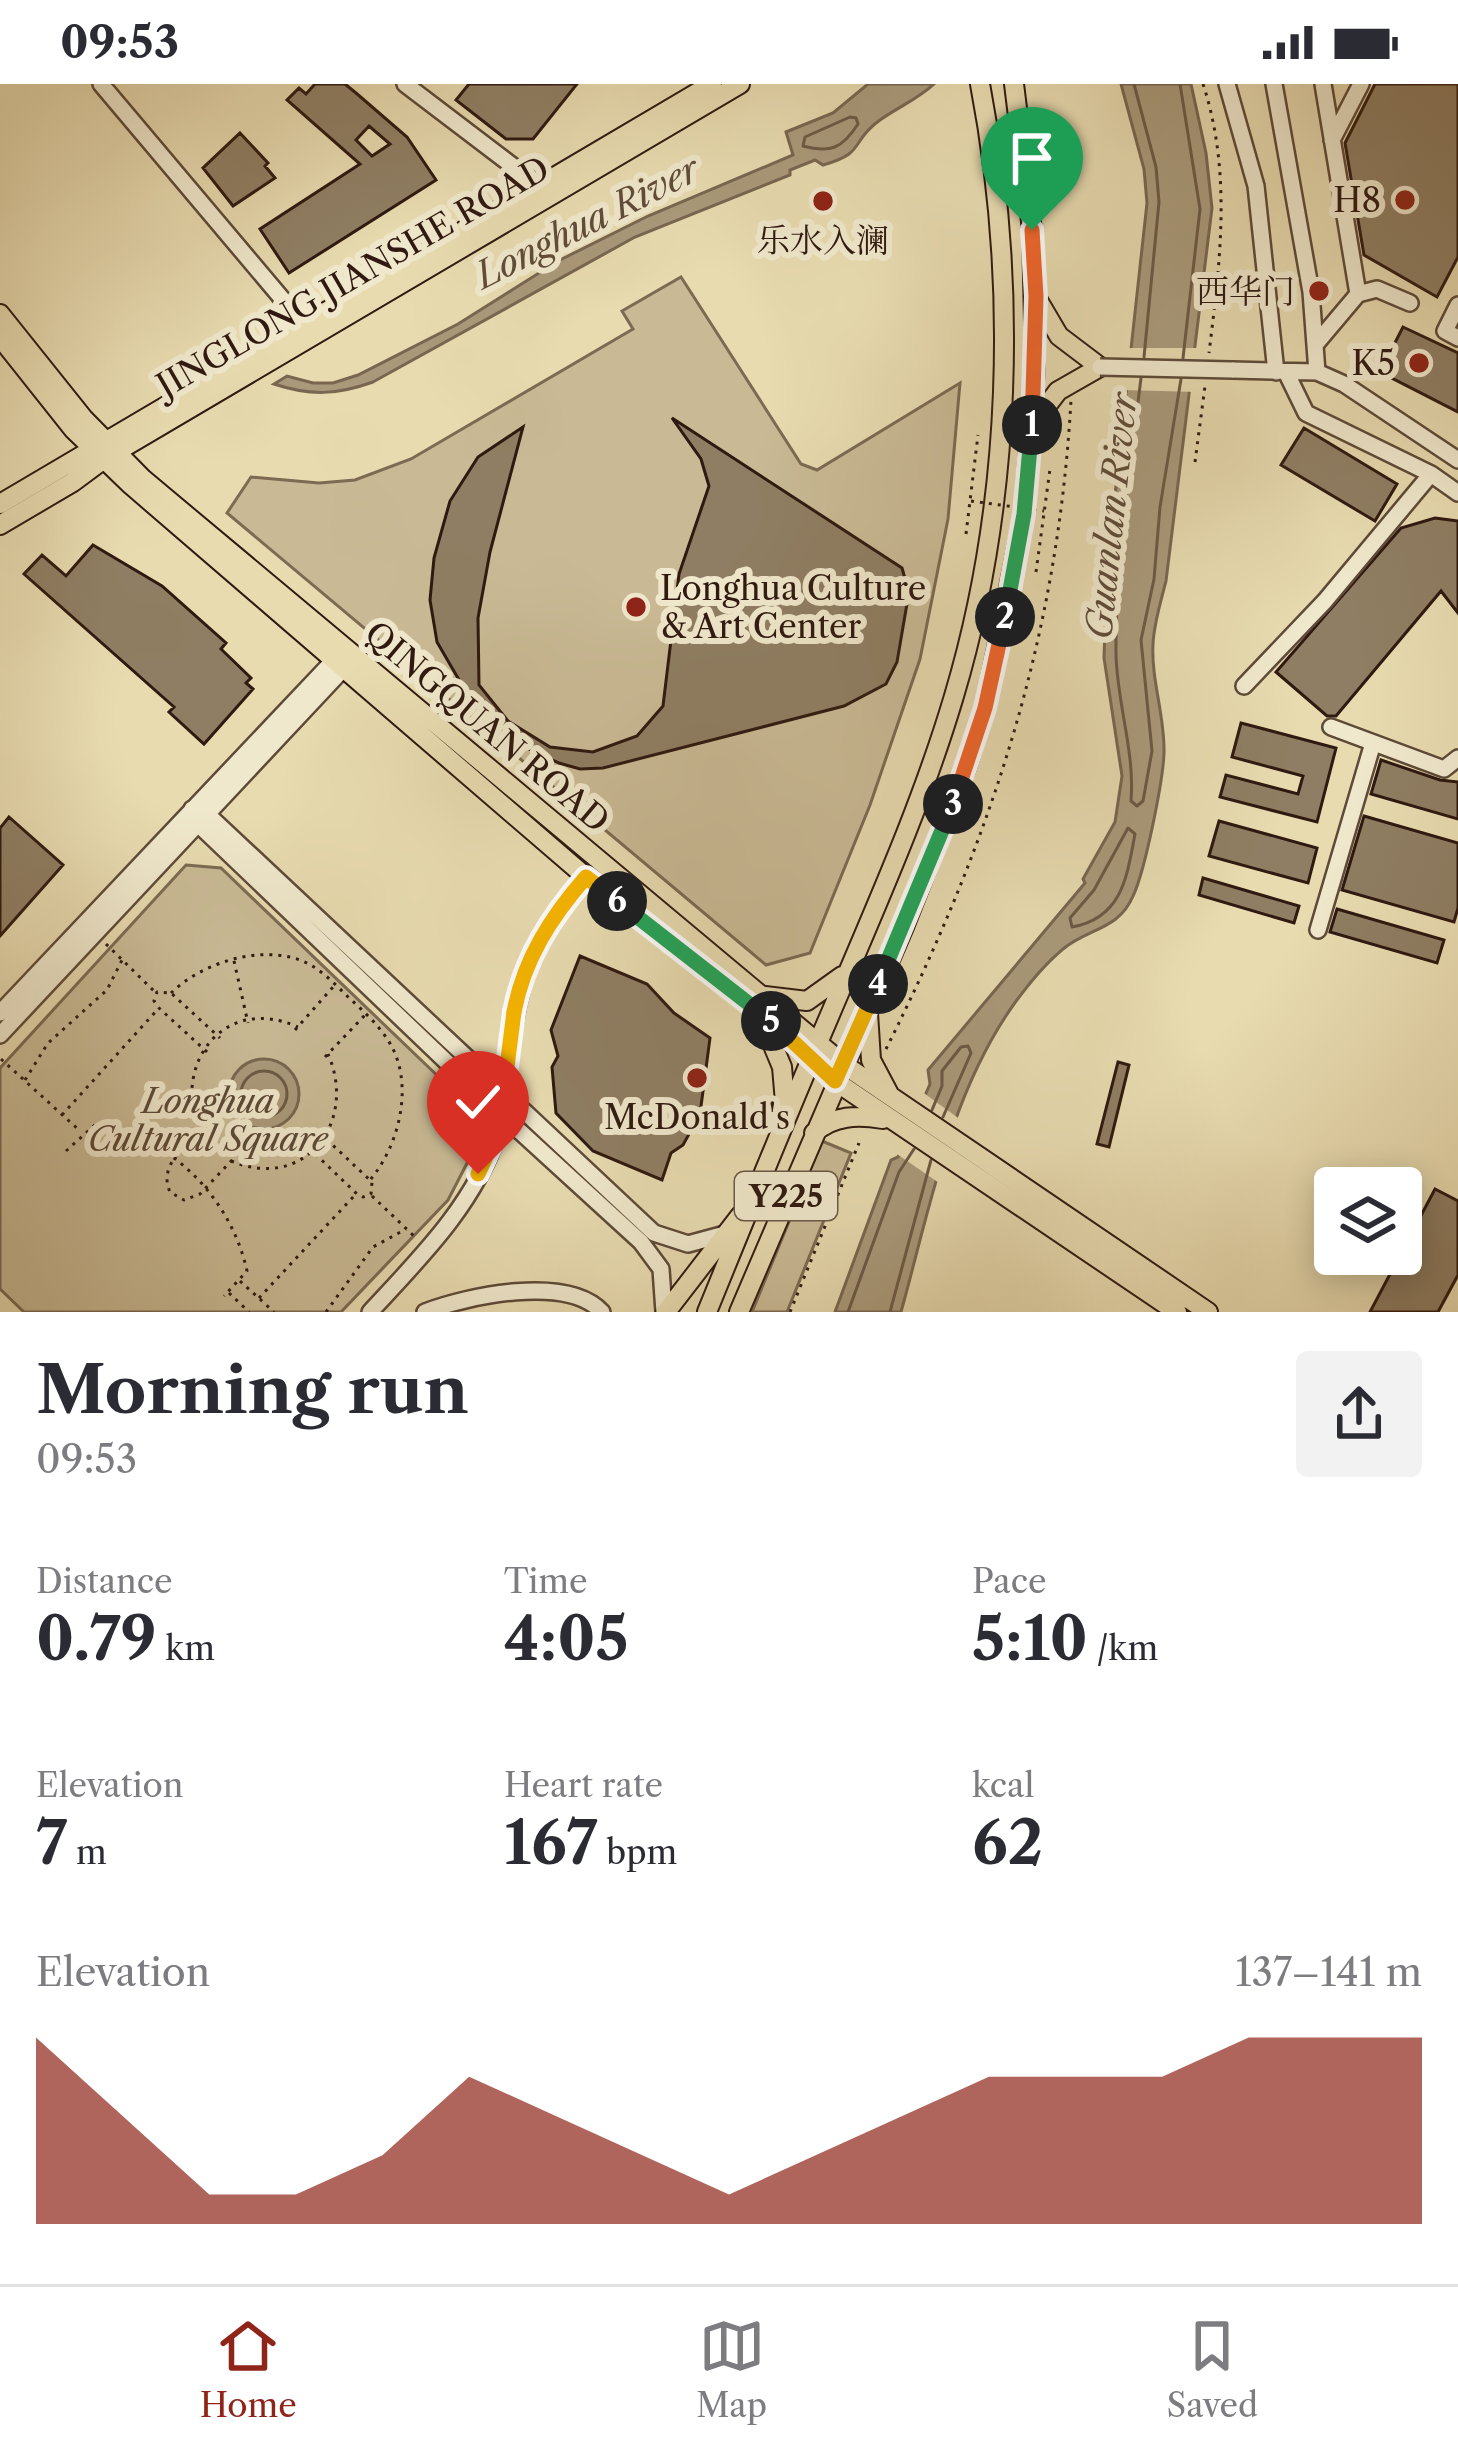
<!DOCTYPE html>
<html lang="en">
<head>
<meta charset="utf-8">
<style>
  body { margin:0; font-family:"Libre Caslon Text","Noto Serif SC",serif; background:#f2f2f3; color:#2b2b33; height:100vh; display:flex; flex-direction:column; font-size:45px; white-space:nowrap }
  * { box-sizing:border-box; margin:0 }
  p { font-size:39px; color:#7c7c81 }
  .icon { flex:none; width:66px; height:66px; fill:none; stroke:currentColor; stroke-width:2; stroke-linecap:round; stroke-linejoin:round }
  .map { position:relative; height:1228px; overflow:hidden }
  .side { display:flex; flex-direction:column; background:#fff; flex:1 }
  .side>* { flex:none }
  .tools { position:absolute; left:1314px; top:1083px; display:grid; gap:24px }
  .tools a { display:grid; place-items:center; width:108px; height:108px; border-radius:12px; background:#fff; box-shadow:0 6px 30px #0003; font-size:60px }
  .pin { position:absolute; display:grid; place-items:center; width:102px; height:102px; color:#fff; margin:-123px -51px; border-radius:50% 50% 50% 0; rotate:-45deg; box-shadow:0 0 12px #0007 }
  .pin .icon { rotate:45deg }
  .km { position:absolute; width:60px; height:60px; margin:-30px; border-radius:50%; background:#222; color:#fff; font-size:33px; line-height:60px; text-align:center }
  .round { display:grid; place-items:center; flex:none; width:126px; height:126px; border-radius:12px; background:#f2f2f3 }
  .head { display:flex; align-items:center; justify-content:space-between; height:204px; padding:0 36px }
  h1 { font-size:66px; font-weight:800; line-height:90px }
  .stats { display:grid; grid-template-columns:repeat(3,1fr); gap:18px; height:204px; padding:12px 36px }
  .stats div { display:grid; align-content:center }
  .stats b { font-size:60px; font-weight:800 }
  .stats small { font-size:33px; font-weight:400 }
  .stats p { font-size:33px }
  .chart { height:336px; padding:24px 36px }
  .chart p { display:flex; justify-content:space-between }
  .chart svg { width:100%; height:216px; margin-top:12px; fill:#8f2418; opacity:.7 }
  .status { display:flex; justify-content:space-between; align-items:center; height:84px; padding:0 60px; background:#fff; direction:ltr }
  .status svg { height:33px; fill:currentColor }
  .dock { display:flex; justify-content:space-around; align-items:center; height:168px; border-top:3px solid #e1e1e2; background:#fff; font-size:33px; color:#7c7c81 }
  .dock a { display:grid; justify-items:center; gap:6px }
  .dock .selected { color:#8f2418 }
  .map>svg:first-child { display:block }
  .green { fill:#c9ba95; stroke:#7c6a52; stroke-width:3 }
  .water { fill:#a9997a; stroke:#786650; stroke-width:3 }
  .pier { fill:#e8dbb0 }
  .lines { fill:none; stroke-linecap:round; stroke-linejoin:round }
  .shore { stroke:#6c5945; stroke-width:3 }
  .building { fill:#8f7e63; stroke:#2f1910; stroke-width:3; fill-rule:evenodd }
  .minor-casing { stroke:#5d4a38; stroke-width:20 }
  .major-casing { stroke:#2f1910; stroke-width:22 }
  .path { stroke:#2f1910; stroke-width:3; stroke-dasharray:3 6; stroke-linecap:butt }
  .minor { stroke:#f0e8cc; stroke-width:15 }
  .major { stroke:#e8dbb0; stroke-width:18 }
  .minor-bridge-casing { stroke:#5d4a38; stroke-width:20; stroke-linecap:butt }
  .path-bridge { stroke:#2f1910; stroke-width:3; stroke-dasharray:3 6; stroke-linecap:butt }
  .minor-bridge { stroke:#f0e8cc; stroke-width:15 }
  .split-1-casing { stroke:#fff; stroke-width:24 }
  .split-2-casing { stroke:#fff; stroke-width:24 }
  .split-3-casing { stroke:#fff; stroke-width:24 }
  .split-4-casing { stroke:#fff; stroke-width:24 }
  .split-5-casing { stroke:#fff; stroke-width:24 }
  .split-6-casing { stroke:#fff; stroke-width:24 }
  .split-7-casing { stroke:#fff; stroke-width:24 }
  .split-8-casing { stroke:#fff; stroke-width:24 }
  .split-1 { stroke:#f0652b; stroke-width:15 }
  .split-2 { stroke:#22a559; stroke-width:15 }
  .split-3 { stroke:#f0652b; stroke-width:15 }
  .split-4 { stroke:#22a559; stroke-width:15 }
  .split-5 { stroke:#f5b400; stroke-width:15 }
  .split-6 { stroke:#22a559; stroke-width:15 }
  .split-7 { stroke:#f5b400; stroke-width:15 }
  .split-8 { stroke:#f5b400; stroke-width:15 }
  .poi-dot { fill:#8f2418; stroke:#f0e8cc; stroke-width:4.5 }
  .labels { text-anchor:middle; dominant-baseline:central; stroke-width:12; stroke-linejoin:round; paint-order:stroke }
  .shield { fill:#f0e8cc; stroke:#695748; stroke-width:3 }
  .shield-label { font-size:30px; font-weight:bold; fill:#2f1910 }
  .poi-label { font-size:33px; fill:#2f1910; stroke:#f0e8cc; text-anchor:end }
  .street-label { font-size:33px; fill:#2f1910; stroke:#f0e8cc }
  .park-label { font-size:33px; font-style:italic; fill:#5d4938; stroke:#f0e8cc }
  .water-label { font-size:36px; font-style:italic; fill:#604c3a; stroke:#f0e8cc }
</style>
</head>
<body>
<div class="status"><b>09:53</b><svg viewBox="0 0 49 12"><path d="M0 12V9h3v3zM5 12V6h3v6zM10 12V3h3v9zM15 12V0h3v12zM26 1h20v11H26zM47 4h2v5h-2z"/></svg></div>
<div class="map">
<svg width="1458" height="1228" viewBox="0 0 1458 1228">
  <rect width="100%" height="100%" fill="#e8dbb0"/>
  <filter id="stains"><feTurbulence type="fractalNoise" baseFrequency=".00167" numOctaves="4"/><feColorMatrix values="0 0 0 0 .2 0 0 0 0 .09 0 0 0 0 .02 0 0 0 .5 -.17"/></filter>
  <radialGradient id="worn" r=".72"><stop offset=".6" stop-color="#630" stop-opacity="0"/><stop offset="1" stop-color="#630" stop-opacity=".3"/></radialGradient>
  <path class="green" d="M 681,193 L 801,380 L 817,386 L 960,299 L 948,435 L 920,575 L 870,721 L 810,869 L 766,881 L 227,429 L 251,393 L 319,399 L 355,396 L 411,375 L 633,245 L 622,227 Z
    M 186,781 L 221,784 L 470,1023 L 480,1054 L 448,1116 L 341,1228 L 24,1228 L 0,1205 L 0,984 Z
    M 822,1057 L 851,1069 L 787,1228 L 752,1228 Z"/>
  <path class="water" d="M 868,0 L 934,0 C 916,17 895,24 876,39 C 850,60 865,69 823,81 L 815,76 L 790,86 L 790,91 L 635,153 L 373,298 C 337,311 310,312 274,300 L 287,292 L 313,299 L 333,299 L 358,291 L 458,240 L 558,177 L 648,132 L 793,71 L 786,48 L 833,29 Z
    M 1121,0 L 1191,0 L 1206,69 L 1212,124 L 1166,497 C 1161,517 1154,539 1153,560 C 1151,596 1165,632 1164,669 C 1163,697 1145,787 1133,812 C 1119,846 1088,844 1063,865 C 1045,880 1027,902 1014,920 C 950,1010 930,1124 901,1228 L 835,1228 L 891,1076 L 898,1073 L 930,1000 L 928,986 L 1085,799 L 1083,795 L 1115,738 L 1122,692 L 1104,574 L 1107,484 L 1147,119 L 1144,85 Z
    M229 1010a35 35 0 1 1 70 0a35 35 0 1 1-70 0Z"/>
  <path class="pier" d="M 1127,264 L 1203,264 L 1197,308 L 1122,306 Z
    M 921,1007 L 961,1036 L 942,1101 L 894,1068 Z"/>
  <g class="lines">
    <path class="shore" d="M 1134,0 L 1156,83 L 1159,118 L 1144,273
      M 1180,0 L 1200,125 L 1183,274
      M 850,33 L 856,34 L 858,40 C 842,65 830,69 803,62 L 805,53 Z
      M 1141,294 C 1130,386 1115,478 1116,570 C 1117,620 1135,667 1131,717 L 1137,722 L 1143,717 L 1152,667 L 1141,556 L 1154,495 L 1160,423 L 1181,295
      M 1128,744 L 1135,750 C 1127,793 1122,834 1072,843 L 1070,834 L 1094,806 Z
      M241 1010a23 23 0 1 1 46 0a23 23 0 1 1-46 0Z
      M 932,1026 L 942,1002 L 942,987 L 961,963 L 968,962 L 971,969 L 943,1033
      M 848,1228 L 899,1088 L 914,1065
      M 890,1228 L 931,1076"/>
  </g>
  <path class="building" d="M 315,0 L 345,0 L 356,9 L 407,53 L 436,96 L 289,189 L 260,145 L 360,80 L 287,16 L 299,4 L 306,10 ZM 369,42 L 390,60 L 372,72 L 356,56 Z
    M 469,0 L 577,0 L 533,55 L 506,55 L 456,16 Z
    M 1375,0 L 1458,0 L 1458,173 L 1437,213 L 1364,171 L 1345,59 Z
    M 240,49 L 268,79 L 265,82 L 275,94 L 233,122 L 203,84 Z
    M 1403,243 L 1458,269 L 1458,328 L 1380,288 Z
    M 672,334 L 902,484 L 909,508 L 897,578 L 886,600 L 844,622 L 603,684 L 580,685 L 559,679 L 529,665 L 462,601 L 437,558 L 430,516 L 434,474 L 450,417 L 478,373 L 523,343 L 490,468 L 478,534 L 479,601 L 508,637 L 550,663 L 593,668 L 637,652 L 663,622 L 679,490 L 709,402 L 701,375 Z
    M 1304,344 L 1397,400 L 1375,437 L 1281,381 Z
    M 1435,434 L 1458,437 L 1458,529 L 1441,507 L 1336,632 L 1327,632 L 1276,588 L 1401,444 Z
    M 93,461 L 162,502 L 226,559 L 221,565 L 251,594 L 246,599 L 253,605 L 204,660 L 169,628 L 174,623 L 24,490 L 42,471 L 66,492 Z
    M 1241,639 L 1336,664 L 1317,738 L 1220,713 L 1226,691 L 1298,710 L 1303,692 L 1232,673 Z
    M 1381,676 L 1440,696 L 1458,698 L 1458,735 L 1371,710 Z
    M 1364,732 L 1458,759 L 1458,824 L 1454,838 L 1342,806 Z
    M 9,733 L 63,781 L 0,852 L 0,744 Z
    M 1219,737 L 1317,764 L 1308,799 L 1209,772 Z
    M 1203,794 L 1299,822 L 1294,839 L 1199,811 Z
    M 1337,825 L 1444,856 L 1437,879 L 1330,848 Z
    M 580,872 L 647,900 L 674,929 L 710,954 L 700,1030 L 683,1061 L 671,1069 L 662,1096 L 593,1067 L 556,1029 L 552,983 L 558,972 L 551,946 Z
    M 1118,978 L 1129,981 L 1109,1063 L 1097,1060 Z
    M 1435,1105 L 1458,1117 L 1458,1191 L 1438,1228 L 1370,1228 Z"/>
  <g class="lines">
    <g class="minor-casing">
      <path id="minor" d="M 101,0 L 311,249
        M 405,0 L 539,102
        M 1227,0 L 1256,102 L 1276,288
        M 1274,0 L 1311,208 L 1317,288
        M 1323,0 L 1358,210 L 1377,205 L 1410,219
        M 1332,56 L 1361,0
        M 1458,221 L 1445,247 L 1458,254
        M 1315,261 L 1358,210
        M 1232,286 L 1317,288 L 1344,300 L 1458,376
        M 1286,288 L 1306,329 L 1431,390
        M 1244,602 L 1325,517 L 1431,390 L 1458,409
        M 1331,643 L 1444,685 L 1458,674
        M 192,725 L 207,730 L 654,1149 L 688,1160 L 725,1150
        M 192,725 L 198,740 L 502,1031 L 641,1158 L 661,1185 L 664,1228
        M 1318,846 L 1373,659
        M 0,929 L 335,575
        M 0,951 L 345,583
        M 370,1228 C 420,1174 474,1121 498,1049 C 505,1025 506,1000 509,976 C 519,894 531,856 586,793
        M 425,1228 C 467,1212 567,1190 602,1228"/>
    </g>
    <g class="major-casing">
      <path id="major" d="M 1039,218 L 1059,252 L 1100,283
        M 0,230 L 84,335 L 143,395 L 843,980 L 1208,1228
        M 0,253 L 73,345 L 131,401 L 586,793 L 757,926 L 835,997 L 1177,1228
        M 1032,341 L 1058,307 L 1100,283
        M 0,420 L 712,0
        M 0,441 L 73,398 L 104,375 L 740,0
        M 765,912 L 807,917 L 842,892
        M 868,929 L 871,976 L 889,1010
        M 762,935 L 782,983 L 786,1030
        M 814,1049 C 833,1031 858,1031 883,1035
        M 666,1228 L 740,1132
        M 707,1228 C 748,1127 789,1026 832,926 C 876,822 922,720 954,612 C 1012,418 1018,199 980,0
        M 739,1228 L 904,843 L 965,687 L 985,624 L 1024,429 L 1035,285 L 1032,146 L 1014,0"/>
    </g>
    <path class="path" d="M 1203,0 C 1232,88 1220,179 1209,269
      M 1195,378 L 1205,302
      M 966,450 L 978,351
      M 1036,488 L 1050,385
      M 106,860 L 155,908
      M 234,877 L 248,939
      M 171,909 C 202,879 258,861 300,876 C 317,882 332,897 345,910 C 362,926 382,943 393,965 C 413,1006 398,1063 370,1096
      M 295,946 L 334,902
      M 886,965 C 992,754 1058,552 1071,316
      M 207,968 L 159,924 L 154,917 L 157,908 L 171,909 L 220,954
      M 325,973 L 365,931
      M 1,975 L 80,1047
      M 25,996 L 48,959 L 107,906 L 122,876
      M 62,1031 L 158,925
      M 202,1045 C 185,1063 158,1081 170,1108 L 184,1116 L 200,1110 L 234,1074
      M 199,1048 C 172,979 224,910 298,943
      M 309,1064 L 357,1110 L 363,1113 L 371,1110 L 372,1098 L 322,1051
      M 66,1067 L 96,1040 C 170,1052 231,1114 247,1187 L 224,1212
      M 231,1077 C 305,1108 358,1038 328,970
      M 372,1112 L 415,1153
      M 240,1197 L 274,1228
      M 229,1209 L 249,1228
      M 259,1214 L 355,1111
      M 326,1228 L 373,1163 L 406,1145
      M 790,1228 L 859,1059"/>
    <use href="#minor" class="minor"/>
    <use href="#major" class="major"/>
    <g class="minor-bridge-casing">
      <path id="minor-bridge" d="M 1100,283 L 1232,286"/>
    </g>
    <path class="path-bridge" d="M 971,417 L 1044,427"/>
    <use href="#minor-bridge" class="minor-bridge"/>
  </g>
  <g class="lines">
    <g class="split-1-casing">
      <path id="split-1" d="M 1032,146 L 1036,212 L 1032,341"/>
    </g>
    <g class="split-2-casing">
      <path id="split-2" d="M 1005,533 L 1024,430 L 1032,341"/>
    </g>
    <g class="split-3-casing">
      <path id="split-3" d="M 953,720 L 985,624 L 1005,533"/>
    </g>
    <g class="split-4-casing">
      <path id="split-4" d="M 878,900 L 953,720"/>
    </g>
    <g class="split-5-casing">
      <path id="split-5" d="M 771,937 L 835,997 L 878,900"/>
    </g>
    <g class="split-6-casing">
      <path id="split-6" d="M 617,817 L 771,937"/>
    </g>
    <g class="split-7-casing">
      <path id="split-7" d="M 514,928 C 524,875 551,833 586,793 L 617,817"/>
    </g>
    <g class="split-8-casing">
      <path id="split-8" d="M 478,1090 L 499,1045 L 514,928"/>
    </g>
    <use href="#split-1" class="split-1"/>
    <use href="#split-2" class="split-2"/>
    <use href="#split-3" class="split-3"/>
    <use href="#split-4" class="split-4"/>
    <use href="#split-5" class="split-5"/>
    <use href="#split-6" class="split-6"/>
    <use href="#split-7" class="split-7"/>
    <use href="#split-8" class="split-8"/>
  </g>
  <g class="poi-dot">
    <circle cx="1405" cy="116" r="12"/>
    <circle cx="823" cy="117" r="12"/>
    <circle cx="1319" cy="207" r="12"/>
    <circle cx="1419" cy="279" r="12"/>
    <circle cx="636" cy="523" r="12"/>
    <circle cx="697" cy="994" r="12"/>
  </g>
  <g class="labels">
    <rect class="shield" x="735" y="1088" width="102" height="48" rx="9"/>
    <g class="shield-label">
      <text x="786" y="1112">Y225</text>
    </g>
    <g class="poi-label">
      <text x="1381" y="116">H8</text>
      <text x="823" y="156" text-anchor="middle">乐水入澜</text>
      <text x="1295" y="207">西华门</text>
      <text x="1395" y="279">K5</text>
      <text x="660" y="504" text-anchor="start">Longhua Culture<tspan x="660" dy="38">&amp; Art Center</tspan></text>
      <text x="697" y="1033" text-anchor="middle">McDonald's</text>
    </g>
    <g class="street-label">
      <text transform="translate(353 193) rotate(-30)">JINGLONG JIANSHE ROAD</text>
      <text transform="translate(487 643) rotate(40)">QINGQUAN ROAD</text>
    </g>
    <g class="park-label">
      <text x="208" y="1017">Longhua<tspan x="208" dy="38">Cultural Square</tspan></text>
    </g>
    <g class="water-label">
      <text transform="translate(587 138) rotate(-27)">Longhua River</text>
      <text transform="translate(1111 432) rotate(-84)">Guanlan River</text>
    </g>
  </g>
  <rect width="100%" height="100%" filter="url(#stains)"/>
  <rect width="100%" height="100%" fill="url(#worn)"/>
</svg>
<div class="tools">
<a><svg class="icon" aria-label="layers" viewBox="0 0 24 24"><path d="M12 4l9 5-9 5-9-5zM3 14l9 5 9-5"/></svg></a>
</div>
<div class="pin" style="left:1032px;top:146px;background:#1e9e55"><svg class="icon" aria-label="arrive" viewBox="0 0 24 24"><path d="M6 21V4h12l-3 4 3 4H6"/></svg></div>
<div class="pin" style="left:478px;top:1090px;background:#d93025"><svg class="icon" aria-label="check" viewBox="0 0 24 24"><path d="M5 12l5 5 9-10"/></svg></div>
<b class="km" style="left:1032px;top:341px">1</b>
<b class="km" style="left:1005px;top:533px">2</b>
<b class="km" style="left:953px;top:720px">3</b>
<b class="km" style="left:878px;top:900px">4</b>
<b class="km" style="left:771px;top:937px">5</b>
<b class="km" style="left:617px;top:817px">6</b>
</div>
<section class="side">
<div class="head"><div><h1>Morning run</h1><p>09:53</p></div><a class="round"><svg class="icon" aria-label="share" viewBox="0 0 24 24"><path d="M12 15V3M7 8l5-5 5 5M5 13v7h14v-7"/></svg></a></div>
<div class="stats">
<div><p>Distance</p><b>0.79<small> km</small></b></div>
<div><p>Time</p><b>4:05</b></div>
<div><p>Pace</p><b>5:10<small> /km</small></b></div>
</div>
<div class="stats">
<div><p>Elevation</p><b>7<small> m</small></b></div>
<div><p>Heart rate</p><b>167<small> bpm</small></b></div>
<div><p>kcal</p><b>62</b></div>
</div>
<div class="chart"><p><span>Elevation</span>137–141 m</p>
<svg viewBox="0 0 160 44" preserveAspectRatio="none"><path d="M0 44V6L10 22L20 38L30 38L40 30L50 14L60 22L70 30L80 38L90 30L100 22L110 14L120 14L130 14L140 6L150 6L160 6V44z"/></svg>
</div>
</section>
<nav class="dock">
<a class="selected"><svg class="icon" aria-label="home" viewBox="0 0 24 24"><path d="M3 11l9-7 9 7M6 9v11h12V9"/></svg>Home</a>
<a><svg class="icon" aria-label="map" viewBox="0 0 24 24"><path d="M3 6l6-2 6 2 6-2v14l-6 2-6-2-6 2zM9 4v14M15 6v14"/></svg>Map</a>
<a><svg class="icon" aria-label="saved" viewBox="0 0 24 24"><path d="M7 4h10v16l-5-4-5 4z"/></svg>Saved</a>
</nav>
</body>
</html>
